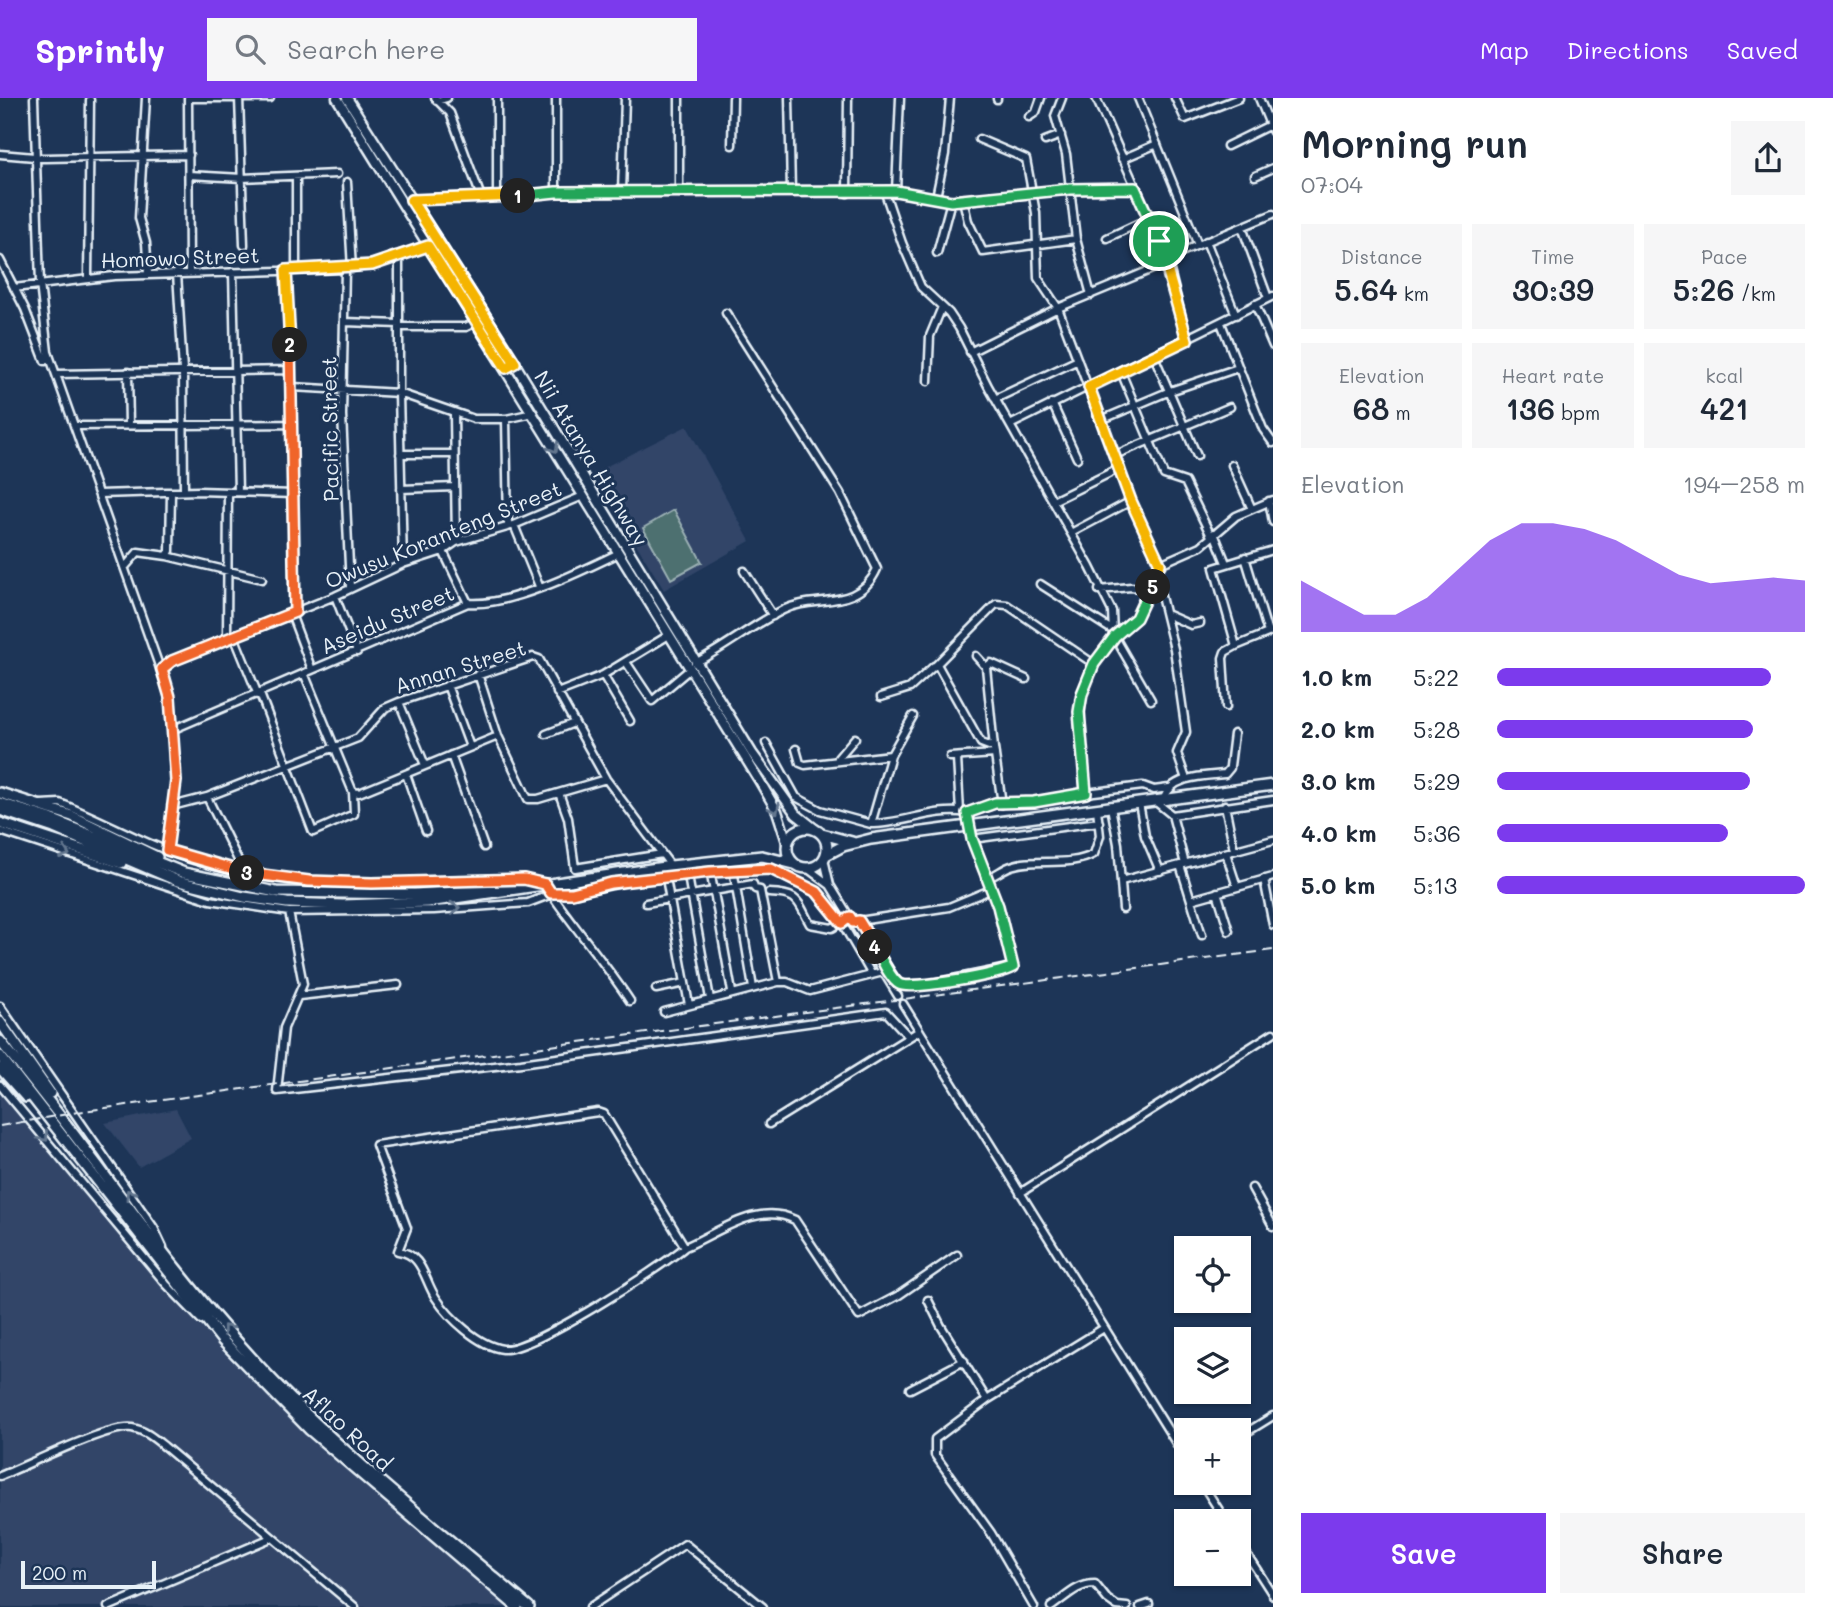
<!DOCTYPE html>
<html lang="en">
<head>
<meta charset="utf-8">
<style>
  body { margin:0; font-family:Mali,sans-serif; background:#f6f6f7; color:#1f2937; height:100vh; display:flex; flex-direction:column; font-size:26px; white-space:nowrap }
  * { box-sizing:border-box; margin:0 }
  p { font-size:23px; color:#747a83 }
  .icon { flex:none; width:38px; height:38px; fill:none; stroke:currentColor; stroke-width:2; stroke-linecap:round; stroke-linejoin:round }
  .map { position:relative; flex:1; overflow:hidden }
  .panel { display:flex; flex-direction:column; background:#fff; width:560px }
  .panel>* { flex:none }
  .controls { position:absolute; left:1174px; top:1138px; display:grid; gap:14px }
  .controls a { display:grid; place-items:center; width:77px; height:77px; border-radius:0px; background:#fff; box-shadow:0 2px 5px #0004; font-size:35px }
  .scale { position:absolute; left:21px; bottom:18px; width:135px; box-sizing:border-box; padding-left:7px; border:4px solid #e8f1f8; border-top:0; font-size:19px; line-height:24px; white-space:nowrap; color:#e8f1f8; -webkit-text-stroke:5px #1d3557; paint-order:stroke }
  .pin { position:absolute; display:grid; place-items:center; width:60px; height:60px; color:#fff; margin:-30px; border:4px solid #fff; border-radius:50%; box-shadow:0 2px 7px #0007 }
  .km { position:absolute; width:35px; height:35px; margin:-18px; border-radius:50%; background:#222; color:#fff; font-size:19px; line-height:35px; text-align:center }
  .round { display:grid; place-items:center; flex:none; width:74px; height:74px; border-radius:0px; background:#f6f6f7 }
  .headline { display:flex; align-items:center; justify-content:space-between; height:119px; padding:0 28px }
  h1 { font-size:38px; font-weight:600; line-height:52px }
  .stats { display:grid; grid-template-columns:repeat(3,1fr); gap:10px; height:119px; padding:7px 28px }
  .stats div { display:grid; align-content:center; border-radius:0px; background:#f6f6f7; text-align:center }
  .stats b { font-size:30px; font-weight:600 }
  .stats small { font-size:19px; font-weight:400 }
  .stats p { font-size:19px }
  .chart { height:196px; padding:14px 28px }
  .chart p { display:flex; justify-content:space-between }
  .chart svg { width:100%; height:126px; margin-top:7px; fill:#7c3aed; opacity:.7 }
  .primary-button { display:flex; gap:14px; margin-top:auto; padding:14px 28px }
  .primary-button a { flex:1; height:80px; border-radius:0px; background:#7c3aed; color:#fff; font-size:28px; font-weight:600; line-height:80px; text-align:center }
  .primary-button a+a { background:#f6f6f7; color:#1f2937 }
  ul { padding:0 28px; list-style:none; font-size:23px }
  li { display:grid; grid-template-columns:112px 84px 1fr; align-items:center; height:52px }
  li i { height:18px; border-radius:9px; background:#7c3aed }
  header { display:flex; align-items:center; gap:42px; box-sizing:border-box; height:98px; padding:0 35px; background:#7c3aed; color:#fff }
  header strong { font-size:33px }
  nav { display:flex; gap:38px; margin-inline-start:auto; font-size:24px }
  .search { width:490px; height:63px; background:#f6f6f7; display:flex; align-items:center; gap:18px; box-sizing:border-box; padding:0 24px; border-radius:0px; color:#747a83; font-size:26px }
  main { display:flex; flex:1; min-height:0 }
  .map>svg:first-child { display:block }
  .built { fill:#304568 }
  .green { fill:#4e7070; stroke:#9bb0b4; stroke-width:2 }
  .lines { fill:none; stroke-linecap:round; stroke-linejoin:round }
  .minor-casing { stroke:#e8f1f8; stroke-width:11 }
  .major-casing { stroke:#e8f1f8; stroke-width:13 }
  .highway-casing { stroke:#e8f1f8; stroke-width:14 }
  .minor { stroke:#1d3557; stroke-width:6 }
  .major { stroke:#1d3557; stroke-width:8 }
  .highway { stroke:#1d3557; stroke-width:9 }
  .rail { stroke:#e8f1f8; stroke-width:2; stroke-dasharray:10 5; stroke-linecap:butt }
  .oneway { stroke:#64778f }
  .split-1-casing { stroke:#fff; stroke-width:14 }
  .split-2-casing { stroke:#fff; stroke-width:14 }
  .split-3-casing { stroke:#fff; stroke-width:14 }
  .split-4-casing { stroke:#fff; stroke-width:14 }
  .split-5-casing { stroke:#fff; stroke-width:14 }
  .split-6-casing { stroke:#fff; stroke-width:14 }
  .split-1 { stroke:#22a559; stroke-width:9 }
  .split-2 { stroke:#f5b400; stroke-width:9 }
  .split-3 { stroke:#f0652b; stroke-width:9 }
  .split-4 { stroke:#f0652b; stroke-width:9 }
  .split-5 { stroke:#22a559; stroke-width:9 }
  .split-6 { stroke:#f5b400; stroke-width:9 }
  .labels { text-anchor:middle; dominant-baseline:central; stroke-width:6; stroke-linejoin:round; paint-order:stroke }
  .street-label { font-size:21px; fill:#e8f1f8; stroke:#1d3557 }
</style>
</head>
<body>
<header>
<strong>Sprintly</strong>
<div class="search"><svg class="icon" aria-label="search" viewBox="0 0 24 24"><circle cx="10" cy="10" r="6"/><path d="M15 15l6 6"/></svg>Search here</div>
<nav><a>Map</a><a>Directions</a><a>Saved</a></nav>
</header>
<main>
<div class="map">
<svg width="1273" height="1509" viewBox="0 0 1273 1509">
  <rect width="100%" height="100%" fill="#1d3557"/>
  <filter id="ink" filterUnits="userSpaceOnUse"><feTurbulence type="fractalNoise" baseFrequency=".0143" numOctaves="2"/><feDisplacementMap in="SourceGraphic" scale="14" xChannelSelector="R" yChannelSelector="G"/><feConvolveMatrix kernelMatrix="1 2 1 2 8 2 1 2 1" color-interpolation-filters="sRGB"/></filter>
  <g filter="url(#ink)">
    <path class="built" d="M 687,328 L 750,443 L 664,492 L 593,375 Z
      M 0,991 L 193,1217 L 274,1301 L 353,1375 L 512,1509 L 0,1509 Z
      M 176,1011 L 191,1040 L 139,1069 L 105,1025 Z"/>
    <path class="green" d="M 674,412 L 702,464 L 671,481 L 643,430 Z"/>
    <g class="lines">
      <g class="minor-casing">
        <path id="minor" d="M 34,0 L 40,186 L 48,254 L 170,599 L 176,683 L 167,752
          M 146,0 L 139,120 L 146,145 L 148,176
          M 188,0 L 189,174
          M 188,0 L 270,0
          M 239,0 L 244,147
          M 435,0 L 450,15 L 481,99
          M 497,0 L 497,98
          M 679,0 L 679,94
          M 789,0 L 791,93
          M 1062,0 L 1055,18 L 1066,56 L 1076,141 L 1091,197
          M 1096,0 L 1167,160 L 1187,242
          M 1138,0 L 1198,147
          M 1175,0 L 1185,21 L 1239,0
          M 1259,0 L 1273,34
          M 997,1 L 997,0
          M 437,3 L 447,0
          M 1029,19 L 1036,14 L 1041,0
          M 979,41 L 1026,61 L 1036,115 L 1038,180 L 1058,210 L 1131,403 L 1160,466
          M 1045,43 L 1061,37
          M 732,47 L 733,0
          M 1227,48 L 1270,27
          M 0,56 L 46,60 L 189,57
          M 1122,61 L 1157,46
          M 189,77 L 242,80 L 337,76
          M 1255,78 L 1273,70
          M 296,79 L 296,172
          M 347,84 L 352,171
          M 896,93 L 900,0
          M 556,94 L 556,0
          M 622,94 L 625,0
          M 847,95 L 848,0
          M 885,95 L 902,145 L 921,189 L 949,215 L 959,230 L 988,288 L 1090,469 L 1112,513 L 1113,536 L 1151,602
          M 936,99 L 945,56 L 950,0
          M 411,102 L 556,94 L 896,93 L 951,103 L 1070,91 L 1135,91
          M 963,102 L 968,123 L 983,154 L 1076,141
          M 1242,129 L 1268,200
          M 1107,140 L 1150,120
          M 1206,143 L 1236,217
          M 937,155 L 951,103
          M 399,159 L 399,295 L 403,466
          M 1167,160 L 1273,116
          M 0,162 L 25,211 L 45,263 L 50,261
          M 345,171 L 342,317 L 350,489
          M 286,172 L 291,272 L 294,514
          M 233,174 L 238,394
          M 177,175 L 183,273 L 184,393
          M 88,180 L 90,2
          M 14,190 L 114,178 L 345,171 L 372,167 L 428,147
          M 1255,206 L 1273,248
          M 345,224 L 399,226
          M 1221,225 L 1263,331 L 1273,345
          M 399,229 L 466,229 L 476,224 L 475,220
          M 970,254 L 1058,210 L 1167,165
          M 1154,258 L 1197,358
          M 128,274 L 129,327
          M 1121,274 L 1164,377 L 1185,384 L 1211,438
          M 56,276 L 291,272
          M 928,283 L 930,238 L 942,209
          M 292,289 L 399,295 L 474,321 L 506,321 L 533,315
          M 995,301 L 1078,262
          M 1052,305 L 1077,360
          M 454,316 L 456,444
          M 506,321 L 508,429
          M 1101,322 L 1170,293 L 1238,270
          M 1010,327 L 1273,198
          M 74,328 L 292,326
          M 400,356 L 453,356
          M 1115,357 L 1230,309
          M 1232,367 L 1251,409
          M 401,391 L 455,389
          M 99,396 L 198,393 L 294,396
          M 1053,403 L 1120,370
          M 1269,403 L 1273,424
          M 514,427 L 539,488
          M 1071,435 L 1131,403
          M 1214,435 L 1226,465
          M 443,453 L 468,505
          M 167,458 L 262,481
          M 1245,459 L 1268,535
          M 125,469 L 138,454 L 167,458 L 170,453 L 171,394
          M 744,473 L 773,518
          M 1040,486 L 1112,532
          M 1158,486 L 1174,551 L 1186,634 L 1177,655 L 1186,681
          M 1099,492 L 1131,489 L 1149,491
          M 335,498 L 357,554
          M 291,516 L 312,572
          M 1168,517 L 1191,527 L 1200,525
          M 234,538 L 258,597
          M 227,540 L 228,394
          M 1236,548 L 1273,533
          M 976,558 L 986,569 L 994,650
          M 626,564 L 652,603 L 690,571
          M 695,565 C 725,549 753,527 783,512 C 815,496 858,514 877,471 L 840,395 L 726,215
          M 936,567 L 996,506 L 1007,507 L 1094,566
          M 986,569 L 991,565 L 1026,581
          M 162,571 L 172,563 L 335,498 L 403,466 L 443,453 L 456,444 L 514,427 L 583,398
          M 478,576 L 498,638 L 528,701 L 538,701 L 606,681
          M 603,577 L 630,623
          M 447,587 L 470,649
          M 557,595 L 603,577 L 669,537
          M 260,596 L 313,734 L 354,716 L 353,694 L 304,575
          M 881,599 L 910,590 L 934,568 L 938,568 L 981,645 L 994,650 L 1002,706
          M 399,604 L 425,667
          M 1226,609 L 1223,560 L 1225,554 L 1236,548 L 1214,470 L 1273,452
          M 913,618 L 891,657 L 871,726 C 904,726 935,709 967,715
          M 174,631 L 468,505 C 508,509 580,474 617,456
          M 546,636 L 574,625
          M 766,645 L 796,699 L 820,712 L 871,726
          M 796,651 L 800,665 L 805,667 L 891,657
          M 451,657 L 484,749
          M 950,659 L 995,656
          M 838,660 L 855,640
          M 957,660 L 960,714
          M 1230,668 L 1234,636
          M 406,676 L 426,733
          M 353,694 L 359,695 L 498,638
          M 559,695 L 568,720 L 575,770 L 662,756
          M 1086,695 L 1143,688 L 1154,692 L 1169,690
          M 207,699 L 239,764
          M 1164,701 C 1171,677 1205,678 1225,676 L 1230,670
          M 1156,704 L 1172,717 L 1185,766
          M 1139,705 L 1145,738 L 1160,773
          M 41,706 L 60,705 C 106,723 149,749 197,763 C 301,795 416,786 524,781 L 541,785
          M 1225,707 L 1234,752
          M 172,708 L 207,699 L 358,640 L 385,610 L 399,604 L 533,559 L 539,561 L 606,681 L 671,768
          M 1111,709 L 1118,746 L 1123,811
          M 1172,717 L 1273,702
          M 0,733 L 210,802 L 289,814 L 434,812 L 528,805 L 557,794 L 572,795 L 631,783 L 733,771 L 771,771 L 817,794 L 842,825 L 872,877
          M 972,741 L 1099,724
          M 1226,755 L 1237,789
          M 824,761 L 830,787 L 898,898
          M 1180,767 L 1202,837
          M 807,770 L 830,787
          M 733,771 L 753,890
          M 710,772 L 732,894
          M 688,778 L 710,901
          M 666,780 L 689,907
          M 987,780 C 997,777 1002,771 1011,768 C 1034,759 1069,770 1094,756 L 1100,738 L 1097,711
          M 1264,781 L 1273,827
          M 1121,783 L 1273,742
          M 550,794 C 576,832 605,865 630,903
          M 1217,794 L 1229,833
          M 769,795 C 800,796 797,803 810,826 L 832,830 L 845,822
          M 1191,802 L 1273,779
          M 646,805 L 753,786 L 755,791 L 760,792 L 778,884
          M 289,814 L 303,886 L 284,930 L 277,993 L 521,965 L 886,914 L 909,939
          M 859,823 L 899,887 L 928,886 L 1013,869 L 998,808 L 973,743 L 967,715 L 995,705 L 1034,704 L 1086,695 L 1080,621 L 1081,596 L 1094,566 L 1115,538 L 1136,520 L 1149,491 L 1158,486 L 1156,474 L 1160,466 L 1201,448 L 1236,418 L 1273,402
          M 859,823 L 949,809 L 990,792
          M 656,891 L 685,885
          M 299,898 L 398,887
          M 903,906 L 1186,1361
          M 0,908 L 154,1130 L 163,1149
          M 664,914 L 778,884 L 787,884 L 810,893 L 883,874
          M 0,987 L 166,1186 L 201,1222
          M 598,1014 L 604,1016 L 685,1149 C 660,1170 531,1254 503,1251 C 479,1248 449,1220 436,1200 C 424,1182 423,1156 398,1153 L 407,1130 L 376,1047 Z
          M 769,1026 L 919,933
          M 1252,1090 L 1273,1128
          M 1020,1095 L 1273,935
          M 685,1149 C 718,1135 758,1103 795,1122 L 859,1218 L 899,1197 L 957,1157
          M 928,1202 L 941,1228 L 987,1302
          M 910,1291 L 964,1263
          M 1239,1339 L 1273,1318
          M 0,1378 C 28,1367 107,1327 132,1330 C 145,1332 155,1341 165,1349 L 355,1509
          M 1201,1384 L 1226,1423
          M 1239,1444 L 1273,1497
          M 108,1509 L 271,1440
          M 590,1509 L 685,1446 L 763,1509
          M 1034,1509 L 991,1435 L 935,1357 L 935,1341 L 987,1302 L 1104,1230
          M 1051,1509 C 1066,1499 1077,1486 1095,1486 L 1107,1501 L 1117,1508 L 1127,1509
          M 1140,1509 L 1149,1506"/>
      </g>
      <g class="major-casing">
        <path id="major" d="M 337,0 C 478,227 617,455 759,682 L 777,713 L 787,744
          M 347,0 L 482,212 L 752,655 L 796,716 L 815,731"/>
      </g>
      <g class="highway-casing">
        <path id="highway" d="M 0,695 L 72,718 L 157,759
          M 0,705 L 48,720 L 184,775 L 276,794 L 415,796 L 524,788
          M 0,712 L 54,730 L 178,783 L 244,799 L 287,805 L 343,807 L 428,804 L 671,768 L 762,758 L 794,766
          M 0,725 L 121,765
          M787 750a20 20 0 1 1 40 0a20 20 0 1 1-40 0Z
          M 822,736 L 852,744
          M 826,757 L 843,748 L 871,741 L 1273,687
          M 0,924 L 50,995
          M 0,943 C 86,1045 159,1159 250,1258 C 334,1351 434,1428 529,1509
          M 0,958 L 222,1242 L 310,1332 L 517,1509
          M 0,970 L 26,999"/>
      </g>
      <use href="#minor" class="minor"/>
      <use href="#major" class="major"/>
      <use href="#highway" class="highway"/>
      <path class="rail" d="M 0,1028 L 84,1013 L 579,944 L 1273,852"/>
    </g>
    <defs><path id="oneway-chevron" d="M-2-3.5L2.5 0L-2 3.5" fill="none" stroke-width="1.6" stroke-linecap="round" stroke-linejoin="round" transform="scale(1.75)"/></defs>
    <g class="oneway">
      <use href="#oneway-chevron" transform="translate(554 350) rotate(59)"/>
      <use href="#oneway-chevron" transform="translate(775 711) rotate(64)"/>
      <use href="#oneway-chevron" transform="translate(65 755) rotate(20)"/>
      <use href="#oneway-chevron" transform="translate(455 810) rotate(-6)"/>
      <use href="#oneway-chevron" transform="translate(44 1039) rotate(50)"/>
      <use href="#oneway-chevron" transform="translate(130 1096) rotate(-125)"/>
      <use href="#oneway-chevron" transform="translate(227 1231) rotate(-129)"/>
    </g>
  </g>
  <g class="lines" filter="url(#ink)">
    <g class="split-1-casing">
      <path id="split-1" d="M 518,98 L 556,94 L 896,93 L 951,103 L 1070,91 L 1135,90 L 1159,143"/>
    </g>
    <g class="split-2-casing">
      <path id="split-2" d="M 290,247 L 286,172 L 372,167 L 428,148 L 506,270 L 515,265 L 411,102 L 518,98"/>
    </g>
    <g class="split-3-casing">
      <path id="split-3" d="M 247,775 L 167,752 L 176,683 L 170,599 L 162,571 L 172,563 L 295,514 L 290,247"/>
    </g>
    <g class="split-4-casing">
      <path id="split-4" d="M 247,775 L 309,783 L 372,785 L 524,781 L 545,786 L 551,795 L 572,795 L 611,785 L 710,774 L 771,771 L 817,794 L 842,825 L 850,819 L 853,824 L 859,823 L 875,849"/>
    </g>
    <g class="split-5-casing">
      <path id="split-5" d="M 875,849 C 881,859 889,880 899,886 C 910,893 1002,876 1013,869 L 998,808 L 972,741 L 967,715 L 995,705 L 1034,704 L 1086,695 L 1079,614 L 1082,596 L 1094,566 L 1115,538 L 1136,520 L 1149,492 L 1153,489"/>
    </g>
    <g class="split-6-casing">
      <path id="split-6" d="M 1153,489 L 1158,486 L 1156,474 L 1160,466 L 1131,403 L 1089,289 L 1187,242 L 1159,143"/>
    </g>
    <use href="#split-1" class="split-1"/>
    <use href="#split-2" class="split-2"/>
    <use href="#split-3" class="split-3"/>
    <use href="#split-4" class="split-4"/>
    <use href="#split-5" class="split-5"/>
    <use href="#split-6" class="split-6"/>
  </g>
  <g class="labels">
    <g class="street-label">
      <text transform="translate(180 159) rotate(-2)">Homowo Street</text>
      <text transform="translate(329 331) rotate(-91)">Pacific Street</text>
      <text transform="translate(592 360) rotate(59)">Nii Atanya Highway</text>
      <text transform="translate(443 436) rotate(-22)">Owusu Koranteng Street</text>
      <text transform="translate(387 521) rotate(-23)">Aseidu Street</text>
      <text transform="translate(460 568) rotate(-17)">Annan Street</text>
      <text transform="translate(348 1330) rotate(43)">Aflao Road</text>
    </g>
  </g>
</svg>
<div class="controls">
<a><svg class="icon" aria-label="locate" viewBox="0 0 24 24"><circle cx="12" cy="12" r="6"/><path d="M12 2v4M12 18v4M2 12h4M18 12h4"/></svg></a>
<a><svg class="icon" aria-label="layers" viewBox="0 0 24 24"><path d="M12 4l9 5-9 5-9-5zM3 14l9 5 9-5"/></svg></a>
<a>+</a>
<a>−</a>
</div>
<div class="scale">200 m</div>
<div class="pin" style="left:1159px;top:143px;background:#1e9e55"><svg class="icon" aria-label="arrive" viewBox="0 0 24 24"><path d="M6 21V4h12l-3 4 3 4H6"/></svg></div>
<b class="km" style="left:518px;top:98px">1</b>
<b class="km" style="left:290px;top:247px">2</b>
<b class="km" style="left:247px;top:775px">3</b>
<b class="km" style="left:875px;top:849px">4</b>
<b class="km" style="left:1153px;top:489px">5</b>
</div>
<section class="panel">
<div class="headline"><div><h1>Morning run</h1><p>07:04</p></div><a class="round"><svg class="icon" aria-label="share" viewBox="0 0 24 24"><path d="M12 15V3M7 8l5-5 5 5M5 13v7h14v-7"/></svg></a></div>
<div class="stats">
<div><p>Distance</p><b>5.64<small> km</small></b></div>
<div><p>Time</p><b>30:39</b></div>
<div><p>Pace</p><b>5:26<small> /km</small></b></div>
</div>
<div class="stats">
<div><p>Elevation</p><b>68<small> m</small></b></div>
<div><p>Heart rate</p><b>136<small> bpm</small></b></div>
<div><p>kcal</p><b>421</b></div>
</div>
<div class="chart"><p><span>Elevation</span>194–258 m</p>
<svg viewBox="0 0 160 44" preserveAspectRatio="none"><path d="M0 44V26L10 32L20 38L30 38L40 32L50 22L60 12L70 6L80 6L90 8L100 12L110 18L120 24L130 27L140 26L150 25L160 26V44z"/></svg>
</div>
<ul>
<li><b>1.0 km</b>5:22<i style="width:89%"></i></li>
<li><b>2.0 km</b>5:28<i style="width:83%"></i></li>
<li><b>3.0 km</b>5:29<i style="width:82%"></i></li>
<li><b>4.0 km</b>5:36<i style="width:75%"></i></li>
<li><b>5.0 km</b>5:13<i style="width:100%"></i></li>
</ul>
<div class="primary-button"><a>Save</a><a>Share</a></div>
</section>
</main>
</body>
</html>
